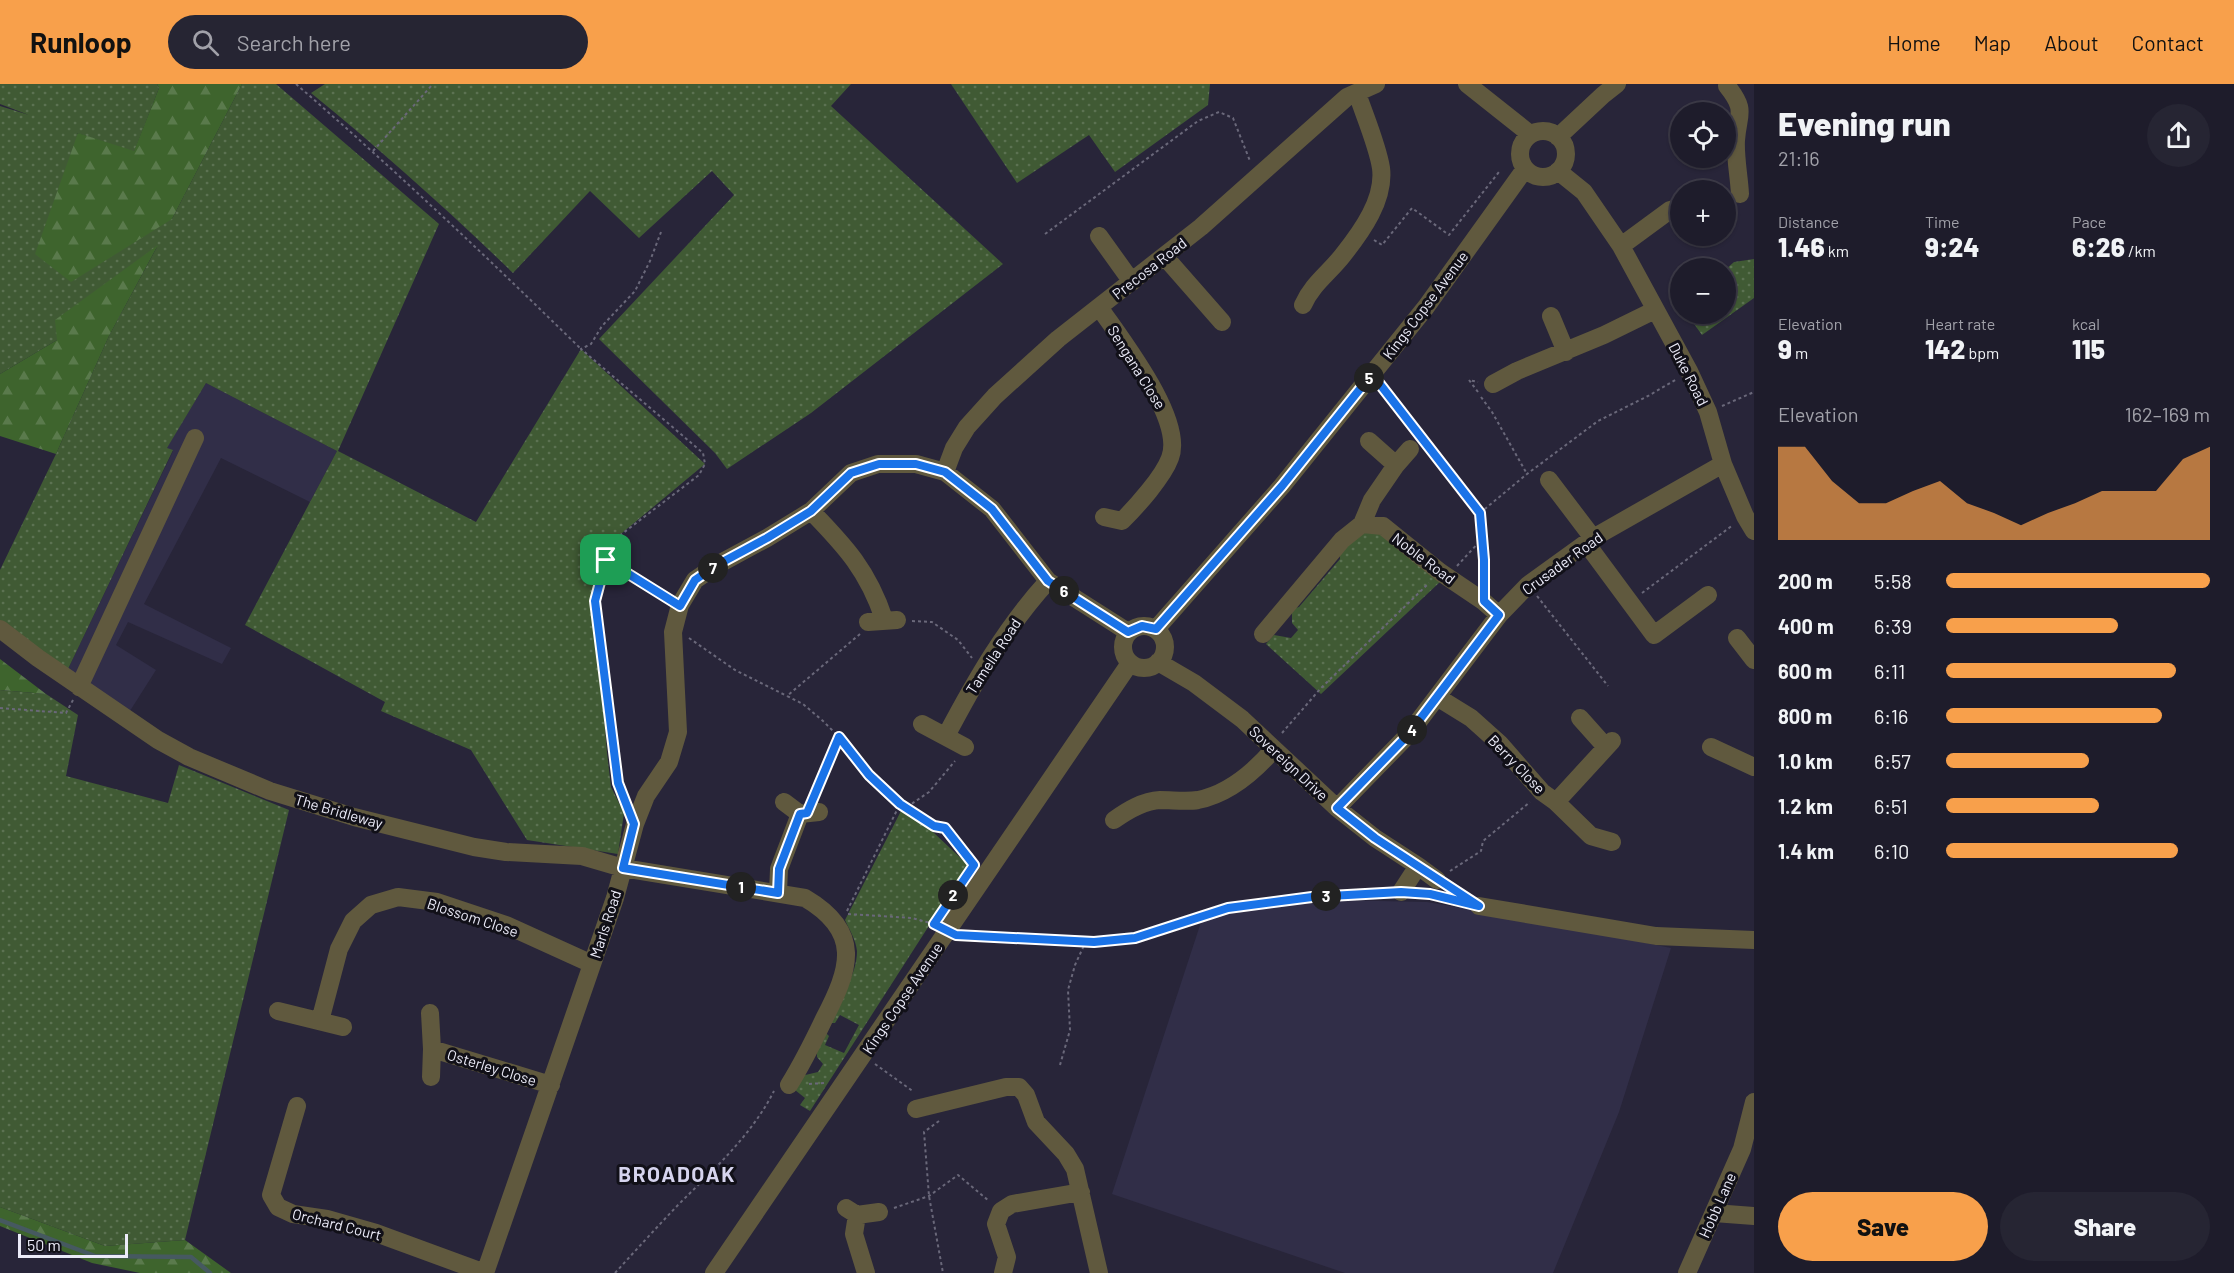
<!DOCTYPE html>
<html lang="en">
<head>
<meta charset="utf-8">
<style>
  body { margin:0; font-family:Barlow,sans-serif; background:#262533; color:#f1f3f6; height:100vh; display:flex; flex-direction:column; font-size:22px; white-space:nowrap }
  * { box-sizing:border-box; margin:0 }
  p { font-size:20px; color:#a1a1a9 }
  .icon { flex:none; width:33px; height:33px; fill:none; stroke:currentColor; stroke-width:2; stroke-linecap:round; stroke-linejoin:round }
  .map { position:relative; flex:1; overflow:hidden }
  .side { display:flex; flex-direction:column; background:#1e1c2b; width:480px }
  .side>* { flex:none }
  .fabs { position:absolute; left:1670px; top:18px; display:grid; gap:12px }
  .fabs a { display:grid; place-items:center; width:66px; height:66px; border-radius:50%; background:#1e1c2b; box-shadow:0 2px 4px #0004,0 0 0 2px #3c3a47; font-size:30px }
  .scale { position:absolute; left:18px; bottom:15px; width:110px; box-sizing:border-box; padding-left:6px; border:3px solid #ebebf8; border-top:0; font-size:16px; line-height:21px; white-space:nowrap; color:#ebebf8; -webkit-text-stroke:4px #111018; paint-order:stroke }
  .pin { position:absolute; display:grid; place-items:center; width:51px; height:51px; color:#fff; margin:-26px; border-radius:12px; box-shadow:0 3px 9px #0006 }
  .km { position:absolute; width:30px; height:30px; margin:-15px; border-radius:50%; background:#222; color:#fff; font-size:16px; line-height:30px; text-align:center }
  .round { display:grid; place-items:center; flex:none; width:63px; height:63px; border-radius:32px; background:#262533 }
  .summary { display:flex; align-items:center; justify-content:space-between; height:102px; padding:0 24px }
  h1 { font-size:33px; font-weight:800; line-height:45px }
  .metrics { display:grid; grid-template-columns:repeat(3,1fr); gap:9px; height:102px; padding:6px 24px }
  .metrics div { display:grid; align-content:center }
  .metrics b { font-size:26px; font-weight:800 }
  .metrics small { font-size:16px; font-weight:400 }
  .metrics p { font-size:16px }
  .chart { height:168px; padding:12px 24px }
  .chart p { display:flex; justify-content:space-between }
  .chart svg { width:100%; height:108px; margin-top:6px; fill:#f8a04b; opacity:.7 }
  .cta { display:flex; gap:12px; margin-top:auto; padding:12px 24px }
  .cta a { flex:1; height:69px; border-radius:36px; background:#f8a04b; color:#111; font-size:24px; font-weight:800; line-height:69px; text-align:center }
  .cta a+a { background:#262533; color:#f1f3f6 }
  ul { padding:0 24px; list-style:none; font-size:20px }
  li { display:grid; grid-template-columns:96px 72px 1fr; align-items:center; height:45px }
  li i { height:15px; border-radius:8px; background:#f8a04b }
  header { display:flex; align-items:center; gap:36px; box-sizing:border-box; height:84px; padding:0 30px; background:#f8a04b; color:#111 }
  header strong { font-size:28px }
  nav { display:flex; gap:33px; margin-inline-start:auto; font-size:21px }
  .search { width:420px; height:54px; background:#262533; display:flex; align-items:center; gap:15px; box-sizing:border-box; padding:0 21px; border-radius:33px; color:#a1a1a9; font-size:22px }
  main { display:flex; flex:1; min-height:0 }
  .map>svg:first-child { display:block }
  .built { fill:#312e48 }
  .grass { fill:url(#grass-dots) }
  .forest { fill:url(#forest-firs) }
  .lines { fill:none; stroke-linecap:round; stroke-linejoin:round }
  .stream { stroke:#465960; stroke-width:4.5 }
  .path { stroke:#6a687a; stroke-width:2; stroke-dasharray:3 3; stroke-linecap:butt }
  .minor { stroke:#60593e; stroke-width:18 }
  .route-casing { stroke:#fff; stroke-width:12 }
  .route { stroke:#1a73e8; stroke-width:8 }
  .labels { text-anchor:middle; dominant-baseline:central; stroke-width:6; stroke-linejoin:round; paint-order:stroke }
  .street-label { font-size:15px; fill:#ebebf8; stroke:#111018 }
  .district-label { font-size:21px; font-weight:bold; letter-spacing:1.5px; fill:#d6d4ee; stroke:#111018 }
</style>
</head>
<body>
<header>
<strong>Runloop</strong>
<div class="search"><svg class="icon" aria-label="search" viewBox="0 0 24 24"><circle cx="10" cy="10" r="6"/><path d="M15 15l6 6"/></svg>Search here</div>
<nav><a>Home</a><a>Map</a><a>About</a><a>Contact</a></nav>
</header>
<main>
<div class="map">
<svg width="1754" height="1189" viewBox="0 0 1754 1189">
  <defs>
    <pattern id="grass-dots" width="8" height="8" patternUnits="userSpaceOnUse" patternTransform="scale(1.5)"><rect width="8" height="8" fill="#405a34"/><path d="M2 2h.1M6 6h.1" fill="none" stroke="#5c7252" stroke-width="1.8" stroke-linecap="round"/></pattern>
    <pattern id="forest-firs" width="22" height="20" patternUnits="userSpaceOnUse" patternTransform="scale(1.5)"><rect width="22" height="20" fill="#3e642d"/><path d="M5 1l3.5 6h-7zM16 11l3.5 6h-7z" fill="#5a7a4c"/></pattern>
  </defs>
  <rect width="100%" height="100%" fill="#282539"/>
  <path class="built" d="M 206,299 L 337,367 L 310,418 L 221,374 L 144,520 L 231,564 L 222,580 L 128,538 L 116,561 L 156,586 L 128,630 L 68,585 L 173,367 L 166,365 Z
    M 1330,816 L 1427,818 L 1537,837 L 1671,864 L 1619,1028 L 1553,1189 L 1345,1189 L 1112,1110 L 1202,835 L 1276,821 Z"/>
  <path class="grass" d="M 0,0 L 157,0 L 159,4 L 134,68 L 77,49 L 172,135 L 242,0 L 276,0 L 439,140 L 338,367 L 476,438 L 581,265 L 705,380 L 610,459 L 595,517 L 607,669 L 611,703 L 624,729 L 618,770 L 527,756 L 471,666 L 381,627 L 385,618 L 245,541 L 337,367 L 206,299 L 167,364 L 173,366 L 68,585 L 0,538 L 0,486 L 56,370 L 109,252 L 157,163 L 57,256 L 0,290 L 0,22 L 29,31 L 0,20 Z
    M 325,0 L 851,0 L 831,22 L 1003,180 L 811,329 L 727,385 L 715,369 L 599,255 L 734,111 L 712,87 L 639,154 L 590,107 L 513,189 C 448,126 381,66 311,9 Z
    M 951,0 L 1210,0 L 1208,21 L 1115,88 L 1089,51 L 1017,99 Z
    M 1754,175 L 1754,214 L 1702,251 L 1687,230 L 1725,230 L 1725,186 L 1734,178 Z
    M 1374,445 L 1441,497 L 1321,610 L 1266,560 L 1274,551 L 1291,554 L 1298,546 L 1292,539 L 1292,525 L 1299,523 L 1340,475 L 1340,469 L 1355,453 Z
    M 0,606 L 46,610 L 78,631 L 66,692 L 168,719 L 179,681 L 289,726 L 185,1156 L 105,1162 L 0,1123 Z
    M 902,725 L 933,748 L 968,781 L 810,1027 L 800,1021 L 805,1014 L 795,1006 L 801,992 L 818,988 L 823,980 L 817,973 L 817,961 L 826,949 L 829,952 L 825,961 L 844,969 L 859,941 L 840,931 L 835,939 L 831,939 L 830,935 C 840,914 857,891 857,867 C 856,856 849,845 845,836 Z"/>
  <path class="forest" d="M 157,0 L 242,0 L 172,135 L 71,198 L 35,170 L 78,49 L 134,67 L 159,4 Z
    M 158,161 L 109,252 L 56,370 L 0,352 L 0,290 L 57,256 L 55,236 Z
    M 0,575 L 46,610 L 0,606 Z
    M 0,1123 L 105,1162 L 185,1156 L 231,1189 L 140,1189 L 92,1179 L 0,1142 Z"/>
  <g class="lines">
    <path class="stream" d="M 0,1136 L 95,1172 L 191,1173 L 210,1189"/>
    <path class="path" d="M 296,0 C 394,85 488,174 581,265
      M 373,67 L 433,0
      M 1045,150 L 1198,37 L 1219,28 L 1233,34 L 1250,77
      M 1374,156 L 1382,161 L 1412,124 L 1449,151 L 1499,88 L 1501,89
      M 1383,304 L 1420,352
      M 1478,308 L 1469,296 L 1478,298
      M 1481,313 L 1492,328 L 1527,390
      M 1722,322 L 1754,308
      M 1427,361 L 1480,429 L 1484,499
      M 1480,429 L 1527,390 L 1598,337 L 1648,312 L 1677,295
      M 606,476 L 665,513
      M 1457,482 L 1482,455
      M 1642,509 L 1733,441
      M 1537,512 L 1608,602
      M 912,537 L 932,538 L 958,556 L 972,574
      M 860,550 L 787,612 L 803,620 L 823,637 L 839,653 L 869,691 L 900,720 L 934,742 L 945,744 L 974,781
      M 689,554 L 735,586 L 787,612
      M 0,624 L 66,629 L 73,616
      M 1282,649 L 1321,604 L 1429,499
      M 814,711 L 839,653
      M 626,718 L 619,699 L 595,517 L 610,459 L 699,391 L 705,380 L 703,369 L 581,265 L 591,260 L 602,242 L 635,207 L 650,177 L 661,148
      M 907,723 L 929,708 L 955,677
      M 1450,787 L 1481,767 L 1483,757 L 1530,718
      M 1451,804 L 1466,814
      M 1438,812 L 1464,819
      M 847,827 L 900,720
      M 848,830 L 912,834 L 934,840
      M 964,852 L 1093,858 L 1135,854 L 1228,824 L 1312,813 L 1384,809
      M 875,980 L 914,1008
      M 1060,981 L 1070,946 L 1068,906 L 1075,881 L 1086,857
      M 809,1000 L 824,999
      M 939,1037 L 924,1048 L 929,1112 L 943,1189
      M 894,1124 L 929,1112 L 958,1091 L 989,1117
      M 615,1189 C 636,1166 657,1143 678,1121 C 714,1085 751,1052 774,1007"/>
    <path class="minor" d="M 1467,0 L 1530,50
      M 1727,2 C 1747,27 1738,29 1736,56 C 1735,73 1739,92 1740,110
      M1520 70a23 23 0 1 1 46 0a23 23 0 1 1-46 0Z
      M 1558,53 L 1603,11 L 1617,0
      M 1558,87 L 1584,108 L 1621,162 L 1689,287 L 1708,328 L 1723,380 L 1745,432 L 1754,447
      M 1099,152 L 1132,198
      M 1621,162 L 1670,126 L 1680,123
      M 1165,173 L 1222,238
      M 1303,221 C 1312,200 1330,188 1343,171 C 1362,147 1385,115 1381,84 C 1378,63 1364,30 1357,9
      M 1099,223 C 1120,254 1185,336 1170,374 C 1163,393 1137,422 1122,437 L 1104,433
      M 1551,232 L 1566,268
      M 1493,300 L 1517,287 L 1604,251 L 1655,226
      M 1369,357 L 1396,381
      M 945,388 L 954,364 L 967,343 L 995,312 L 1058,255 L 1201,143 L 1347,13 L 1376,0
      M 1549,396 L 1593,454
      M 811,427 C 846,463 868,487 884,535
      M 1362,440 L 1372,416 L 1396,381 L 1410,365
      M 1586,459 L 1654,551 L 1708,511
      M 868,538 L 897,536
      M1123 563a21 21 0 1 1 42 0a21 21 0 1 1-42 0Z
      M 0,545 L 38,574 L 158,656 L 189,673 L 270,707 L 354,733 L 474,763 L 506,768 L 582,772 L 623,784 L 805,814 C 863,848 850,885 824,935 C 813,958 802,980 789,1001
      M 1156,545 L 1282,402 L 1426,223 L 1525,85
      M 1263,550 L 1342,456 L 1362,440 L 1383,442 L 1440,488 L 1483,517 L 1499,531
      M 1737,554 L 1754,576
      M 1158,578 L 1194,599 L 1242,635 L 1337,724 L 1375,754 L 1418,782 L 1401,808
      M 79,603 L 195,354
      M 1437,613 L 1471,634 L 1500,660 L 1542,708 L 1556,718 L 1591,752 L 1612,758
      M 1580,634 L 1605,662
      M 922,640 L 965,663
      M 946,652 C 975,597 1006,543 1048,497
      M 1711,663 L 1754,683
      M 784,718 L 800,730 L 819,728
      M 1556,718 L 1612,657
      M 1337,724 L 1408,651 L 1499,531 L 1528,501 L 1593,454 L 1723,380
      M 1114,736 C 1128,726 1143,717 1160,716 C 1173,716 1186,718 1198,716 C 1229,710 1254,688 1274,665
      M 1418,782 L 1437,796
      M 778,809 L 779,785 L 800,730
      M 1479,822 L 1656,852 L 1754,856
      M 278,927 L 343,943
      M 430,929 L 432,965 L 431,993
      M 320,937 L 339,865 L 353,837 L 371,821 L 398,813 L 437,818 L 506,841 L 592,880
      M 432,965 L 551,1001
      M 297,1022 L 271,1111 L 278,1123 L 293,1130 L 327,1135 L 376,1149 L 485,1189
      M 916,1025 L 1006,1003 L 1019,1003 L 1026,1011 L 1036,1038 L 1066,1070 L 1075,1085 L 1099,1189
      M 846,1124 L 857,1131 L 879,1128
      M 1714,1129 L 1754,1132
      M 857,1131 L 854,1150 L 866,1189
      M 485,1189 L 615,814 L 635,740 L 646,712 L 669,678 L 678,648 L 673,548 L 680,521 L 695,496 L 717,481 L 767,454 L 811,427 L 851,389 L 878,380 L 916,380 L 945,388 L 992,425 L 1048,497 L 1128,548
      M 714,1189 L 1130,579
      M 1003,1189 L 1007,1173 L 996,1140 L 1001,1127 L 1012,1120 L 1081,1108
      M 1687,1189 L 1742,1065 L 1754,1018"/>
  </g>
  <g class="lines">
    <g class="route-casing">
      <path id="route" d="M 1372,290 L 1480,429 L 1484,476 L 1484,517 L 1499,531 L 1408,651 L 1337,724 L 1375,754 L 1479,822 L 1430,810 L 1401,808 L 1312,813 L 1228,824 L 1135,854 L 1094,858 L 956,851 L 934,840 L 974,781 L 945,744 L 934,742 L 900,720 L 869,691 L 839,653 L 807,729 L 800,730 L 779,785 L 778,809 L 623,784 L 634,740 L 618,699 L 595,517 L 606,476 L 680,522 L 695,496 L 717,481 L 767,454 L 811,427 L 851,389 L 879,380 L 916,380 L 945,388 L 992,425 L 1048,497 L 1128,548 L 1142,542 L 1156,545 L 1282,402 Z"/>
    </g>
    <use href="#route" class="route"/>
  </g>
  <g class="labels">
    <g class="street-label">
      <text transform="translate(1149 184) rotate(-38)">Precosa Road</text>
      <text transform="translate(1425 221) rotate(-53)">Kings Copse Avenue</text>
      <text transform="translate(1137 283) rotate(58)">Sengana Close</text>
      <text transform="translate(1689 290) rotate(63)">Duke Road</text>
      <text transform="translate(1424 474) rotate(37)">Noble Road</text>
      <text transform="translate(1562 479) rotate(-36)">Crusader Road</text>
      <text transform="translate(993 572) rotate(-57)">Tamella Road</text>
      <text transform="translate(1289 679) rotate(43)">Sovereign Drive</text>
      <text transform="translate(1517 680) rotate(46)">Berry Close</text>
      <text transform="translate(339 727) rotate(16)">The Bridleway</text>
      <text transform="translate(473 833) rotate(18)">Blossom Close</text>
      <text transform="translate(605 840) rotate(-72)">Marls Road</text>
      <text transform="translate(902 914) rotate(-56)">Kings Copse Avenue</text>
      <text transform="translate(492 983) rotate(17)">Osterley Close</text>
      <text transform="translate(1717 1121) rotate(-66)">Hobb Lane</text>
      <text transform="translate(337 1140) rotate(14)">Orchard Court</text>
    </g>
    <g class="district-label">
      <text x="677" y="1089">BROADOAK</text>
    </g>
  </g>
</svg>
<div class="fabs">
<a><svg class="icon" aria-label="locate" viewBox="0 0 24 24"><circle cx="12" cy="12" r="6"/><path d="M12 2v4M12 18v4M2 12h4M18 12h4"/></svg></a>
<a>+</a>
<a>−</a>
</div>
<div class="scale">50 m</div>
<div class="pin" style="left:606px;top:476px;background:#1e9e55"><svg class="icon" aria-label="arrive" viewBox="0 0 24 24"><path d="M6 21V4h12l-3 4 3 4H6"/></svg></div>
<b class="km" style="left:741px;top:803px">1</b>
<b class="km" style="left:953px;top:811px">2</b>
<b class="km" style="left:1326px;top:812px">3</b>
<b class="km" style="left:1412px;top:646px">4</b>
<b class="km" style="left:1369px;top:294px">5</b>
<b class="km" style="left:1064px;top:507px">6</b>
<b class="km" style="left:713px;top:484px">7</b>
</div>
<section class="side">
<div class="summary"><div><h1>Evening run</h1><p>21:16</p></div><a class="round"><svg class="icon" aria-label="share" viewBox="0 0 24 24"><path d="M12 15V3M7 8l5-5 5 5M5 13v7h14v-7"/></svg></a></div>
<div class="metrics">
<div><p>Distance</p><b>1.46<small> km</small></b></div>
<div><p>Time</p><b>9:24</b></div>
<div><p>Pace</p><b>6:26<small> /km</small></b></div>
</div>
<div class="metrics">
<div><p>Elevation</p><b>9<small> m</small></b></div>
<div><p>Heart rate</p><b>142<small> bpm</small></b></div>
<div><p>kcal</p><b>115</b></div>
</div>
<div class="chart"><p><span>Elevation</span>162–169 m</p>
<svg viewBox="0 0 160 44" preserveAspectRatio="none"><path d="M0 44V6L10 6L20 20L30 29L40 29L50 24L60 20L70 29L80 33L90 38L100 33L110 29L120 24L130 24L140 24L150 11L160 6V44z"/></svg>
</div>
<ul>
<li><b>200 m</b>5:58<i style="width:100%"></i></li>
<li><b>400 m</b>6:39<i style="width:65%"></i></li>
<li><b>600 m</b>6:11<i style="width:87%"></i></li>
<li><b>800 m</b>6:16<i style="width:82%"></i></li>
<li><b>1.0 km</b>6:57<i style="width:54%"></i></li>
<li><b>1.2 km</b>6:51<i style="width:58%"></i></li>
<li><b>1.4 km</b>6:10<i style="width:88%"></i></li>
</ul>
<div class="cta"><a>Save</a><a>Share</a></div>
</section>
</main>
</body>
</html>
